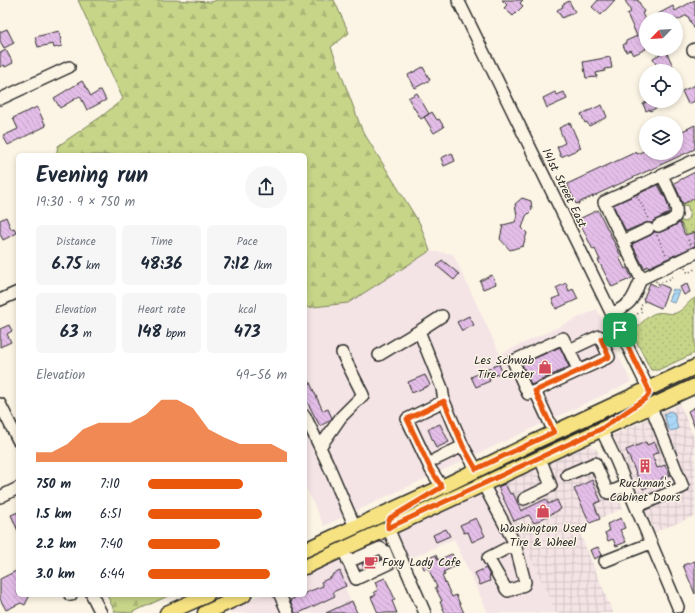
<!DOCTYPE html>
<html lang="en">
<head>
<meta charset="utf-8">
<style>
  body { margin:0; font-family:Kalam,sans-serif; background:#f6f6f7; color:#1f2937; height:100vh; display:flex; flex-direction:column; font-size:15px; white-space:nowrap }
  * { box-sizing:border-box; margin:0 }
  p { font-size:13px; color:#747a83 }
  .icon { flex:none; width:22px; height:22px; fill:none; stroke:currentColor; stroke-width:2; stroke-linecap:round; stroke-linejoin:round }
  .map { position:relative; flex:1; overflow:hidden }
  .panel { position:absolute; left:16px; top:153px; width:291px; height:444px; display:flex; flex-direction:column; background:#fff; border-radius:6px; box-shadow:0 2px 6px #0003 }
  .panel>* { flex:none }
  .needle { width:26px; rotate:245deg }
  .tools { position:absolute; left:639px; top:12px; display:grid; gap:8px }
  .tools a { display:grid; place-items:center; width:44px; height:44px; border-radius:50%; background:#fff; box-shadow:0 2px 6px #0003; font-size:20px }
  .pin { position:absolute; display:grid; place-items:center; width:34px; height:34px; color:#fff; margin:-17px; border-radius:8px; box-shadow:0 2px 6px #0006 }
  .round { display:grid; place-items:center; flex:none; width:42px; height:42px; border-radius:21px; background:#f6f6f7 }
  .head { display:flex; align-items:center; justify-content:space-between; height:68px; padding:0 20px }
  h1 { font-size:22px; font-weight:700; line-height:30px }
  .stats { display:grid; grid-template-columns:repeat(3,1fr); gap:6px; height:68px; padding:4px 20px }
  .stats div { display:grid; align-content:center; border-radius:6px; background:#f6f6f7; text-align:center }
  .stats b { font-size:17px; font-weight:700 }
  .stats small { font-size:11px; font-weight:400 }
  .stats p { font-size:11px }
  .chart { height:112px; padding:8px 20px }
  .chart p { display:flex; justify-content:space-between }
  .chart svg { width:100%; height:72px; margin-top:4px; fill:#ea580c; opacity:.7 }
  ul { padding:0 20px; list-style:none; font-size:13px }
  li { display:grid; grid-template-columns:64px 48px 1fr; align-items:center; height:30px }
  li i { height:10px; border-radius:5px; background:#ea580c }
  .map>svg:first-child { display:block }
  .built { fill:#f5e4e6 }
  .industrial { fill:url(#industrial-grid) }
  .grass { fill:url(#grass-dots); stroke:#79805a }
  .forest { fill:url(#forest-firs); stroke:#79805a }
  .water { fill:url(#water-waves); stroke:#7792a5 }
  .building { fill:url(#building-back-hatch); stroke:#2b2b2b }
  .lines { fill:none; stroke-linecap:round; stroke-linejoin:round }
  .minor-casing { stroke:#2b2b2b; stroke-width:14 }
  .major-casing { stroke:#2b2b2b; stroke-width:17 }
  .path { stroke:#2b2b2b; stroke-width:1.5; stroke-dasharray:1 3; stroke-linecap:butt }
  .minor { stroke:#fcf5e5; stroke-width:11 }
  .major { stroke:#f6e281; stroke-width:14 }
  .route-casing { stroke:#fff; stroke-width:8 }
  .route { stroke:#ea580c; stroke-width:5 }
  .labels { text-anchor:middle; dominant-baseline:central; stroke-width:3; stroke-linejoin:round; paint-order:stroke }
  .street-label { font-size:12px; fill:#2b2b2b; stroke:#fcf5e5 }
  .poi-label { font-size:12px; fill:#2b2b2b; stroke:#fcf5e5 }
</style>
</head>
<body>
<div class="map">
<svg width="695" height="613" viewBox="0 0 695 613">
  <defs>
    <pattern id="industrial-grid" width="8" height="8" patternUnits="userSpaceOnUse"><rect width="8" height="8" fill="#f5e4e6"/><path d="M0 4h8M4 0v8" fill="none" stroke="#d2c4c5"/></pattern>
    <pattern id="grass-dots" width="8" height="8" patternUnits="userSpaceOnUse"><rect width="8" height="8" fill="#c7d589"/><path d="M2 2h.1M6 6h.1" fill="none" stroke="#abb776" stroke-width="1.8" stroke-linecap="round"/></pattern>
    <pattern id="forest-firs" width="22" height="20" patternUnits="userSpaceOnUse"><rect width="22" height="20" fill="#c7d589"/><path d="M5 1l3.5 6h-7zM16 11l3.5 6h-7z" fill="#abb776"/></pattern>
    <pattern id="water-waves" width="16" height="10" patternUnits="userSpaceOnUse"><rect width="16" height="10" fill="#aad7f6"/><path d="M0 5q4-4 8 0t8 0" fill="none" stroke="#92b9d3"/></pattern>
    <pattern id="building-back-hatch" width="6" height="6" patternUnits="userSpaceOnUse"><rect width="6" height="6" fill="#e4bee8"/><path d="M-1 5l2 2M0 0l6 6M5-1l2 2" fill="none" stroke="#c4a3c7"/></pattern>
  </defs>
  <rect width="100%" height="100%" fill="#fcf5e5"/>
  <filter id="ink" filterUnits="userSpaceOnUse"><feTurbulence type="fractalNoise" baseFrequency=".025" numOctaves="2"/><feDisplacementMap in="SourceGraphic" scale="8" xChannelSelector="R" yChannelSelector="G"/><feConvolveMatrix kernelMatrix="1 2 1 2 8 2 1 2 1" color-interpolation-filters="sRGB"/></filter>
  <g filter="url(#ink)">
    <path class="built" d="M 430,251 L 453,254 L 500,354 L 597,309 L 631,382 L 324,526 L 305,486 L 305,309 L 348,303 Z
      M 498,486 L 556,613 L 488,613 L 454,539 L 345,588 L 356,613 L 231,613 L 229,609 L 261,595 L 305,595 L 305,575 Z"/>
    <path class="industrial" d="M 680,404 L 695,441 L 695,516 L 655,532 L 613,435 Z
      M 589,445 L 597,450 L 623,508 L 578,528 L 613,613 L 556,613 L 498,486 Z"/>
    <path class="grass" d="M 695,198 L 695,246 L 693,247 L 679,219 L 684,222 C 691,218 690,212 687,205 L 681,207 L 681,205 Z
      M 695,298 L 695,353 L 658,370 L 651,370 L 632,333 C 638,327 647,315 656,313 C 663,311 672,316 678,312 C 685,309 688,301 695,298 Z"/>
    <path class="forest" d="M 78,0 L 174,0 L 211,2 L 217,0 L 334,0 L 349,33 L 331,47 L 362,130 L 420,224 L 430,251 L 348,303 L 305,308 L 305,155 L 56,155 L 58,146 L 102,116 L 123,99 Z
      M 107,595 L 170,595 L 131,613 L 115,612 Z"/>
    <path class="water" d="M 673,289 L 679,291 L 674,303 L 668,301 Z
      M 670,411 L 674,413 L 678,429 L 671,431 L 668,428 L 664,414 Z"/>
    <path class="building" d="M 502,0 L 523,0 L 520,3 L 523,6 L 513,16 L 504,8 L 507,5 Z
      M 598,0 L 615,0 L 601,15 L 592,7 Z
      M 625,0 L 638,0 L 644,12 L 642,13 L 646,22 L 645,22 L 646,25 L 643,26 L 646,34 L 646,49 L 633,55 L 630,50 L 626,52 L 623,45 L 626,43 L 626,41 L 637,36 L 627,14 L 631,12 Z
      M 695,0 L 695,30 L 687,15 L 676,21 L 676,19 L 661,19 L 658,14 L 673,6 L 675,11 Z
      M 569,1 L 575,12 L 562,18 L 557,10 L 563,7 L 562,5 Z
      M 7,29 L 14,43 L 4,48 L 0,41 L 0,32 Z
      M 59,31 L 62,46 L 54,48 L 53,44 L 38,47 L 35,37 Z
      M 6,50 L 13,63 L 5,67 L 4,65 L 0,67 L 0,53 Z
      M 666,51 L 673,66 L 673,68 L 667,71 L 659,71 L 653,58 Z
      M 610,57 L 612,68 L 604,69 L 605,71 L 596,73 L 597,77 L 586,78 L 583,62 Z
      M 423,67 L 430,80 L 415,88 L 408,75 Z
      M 82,81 L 91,96 L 101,90 L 106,100 L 87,110 L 80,96 L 60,108 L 54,98 Z
      M 695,85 L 695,101 L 688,104 L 682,91 Z
      M 555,92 L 557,95 L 564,92 L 567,99 L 547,108 L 543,98 Z
      M 417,93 L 429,114 L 421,119 L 408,98 Z
      M 648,101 L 670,101 L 650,111 L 650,109 L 646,111 L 643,104 Z
      M 602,105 L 607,117 L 589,126 L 587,122 L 585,123 L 581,114 Z
      M 37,107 L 46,126 L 8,145 L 3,136 L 18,129 L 13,118 Z
      M 432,112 L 437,120 L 439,119 L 444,127 L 434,133 L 424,117 Z
      M 570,123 L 581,148 L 561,157 L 557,147 L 565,143 L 559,128 Z
      M 695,125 L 695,149 L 576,204 L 567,184 L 636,152 L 637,154 L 646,150 L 646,153 L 676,153 L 676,134 Z
      M 452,153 L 455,161 L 444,166 L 441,158 Z
      M 695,172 L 695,198 L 683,204 L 674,183 Z
      M 658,185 L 666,199 L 669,209 L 669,213 L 655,220 L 652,223 L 645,223 L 626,231 L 613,205 Z
      M 522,198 L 531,201 L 532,210 L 526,216 L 522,228 L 527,233 L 523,246 L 510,250 L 500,239 L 503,225 L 515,222 L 517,216 L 515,204 Z
      M 598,210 L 621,256 L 619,257 L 625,269 L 627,268 L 632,278 L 612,287 L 598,260 L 600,260 L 595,249 L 593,250 L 580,223 L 581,223 L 579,219 Z
      M 6,217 L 11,229 L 14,228 L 17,233 L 3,240 L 0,234 L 0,220 Z
      M 680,223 L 685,235 L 695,232 L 695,246 L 649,267 L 648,266 L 644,268 L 632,244 L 651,235 L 654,232 L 661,232 Z
      M 442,260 L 459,274 L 454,280 L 437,266 Z
      M 492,275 L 496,284 L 483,289 L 480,281 Z
      M 566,283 L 569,291 L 573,289 L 578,299 L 556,309 L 552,299 L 560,296 L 556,288 Z
      M 650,283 L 658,287 L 659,284 L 669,288 L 661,308 L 643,300 Z
      M 687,284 L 690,292 L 684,295 L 680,287 Z
      M 469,316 L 474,325 L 462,331 L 457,322 Z
      M 9,325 L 12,331 L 7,334 L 11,342 L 0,347 L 0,329 Z
      M 560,347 L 569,367 L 531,385 L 522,364 Z
      M 499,364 L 502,372 L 489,378 L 490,381 L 476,387 L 471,377 Z
      M 305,372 L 323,411 L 328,409 L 332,418 L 329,421 L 320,426 L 305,398 Z
      M 425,375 L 430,385 L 412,393 L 408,382 Z
      M 695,407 L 695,428 L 688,411 Z
      M 440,424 L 449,442 L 436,448 L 428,429 Z
      M 646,442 L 647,445 L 655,442 L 659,452 L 652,455 L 657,468 L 665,465 L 670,475 L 661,478 L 662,481 L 643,489 L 626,450 Z
      M 592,480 L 601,501 L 594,504 L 600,519 L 590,523 L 574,489 Z
      M 505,484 L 510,494 L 513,493 L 521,511 L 546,499 L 548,504 L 557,500 L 561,509 L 534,523 L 529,515 L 514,521 L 498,487 Z
      M 18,512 L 18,531 L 11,515 Z
      M 476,518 L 485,536 L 472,542 L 468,532 L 464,533 L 460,525 Z
      M 621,518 L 625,528 L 620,530 L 626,542 L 616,546 L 613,539 L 608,541 L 605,533 L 609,531 L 607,524 Z
      M 446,529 L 450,536 L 436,542 L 433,535 Z
      M 598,547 L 602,555 L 594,559 L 590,550 Z
      M 452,554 L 458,565 L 443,572 L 445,575 L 442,576 L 452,597 L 456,595 L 464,613 L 445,613 L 440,602 L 442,601 L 435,587 L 437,587 L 428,568 L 424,569 L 421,561 L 436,555 L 438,560 Z
      M 378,556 L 380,560 L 364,568 L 362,564 Z
      M 695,561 L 695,594 L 683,565 Z
      M 486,568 L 490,576 L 489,577 L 490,581 L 480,585 L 475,573 Z
      M 18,570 L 18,595 L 30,595 L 25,605 L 21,603 L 6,610 L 0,599 L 0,579 Z
      M 340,571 L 346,586 L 333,592 L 335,596 L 299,613 L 295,613 L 290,600 L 295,598 L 294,595 L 305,595 L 305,593 L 323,586 L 321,582 L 332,577 L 332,575 Z
      M 385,578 L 395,599 L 392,601 L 397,613 L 378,613 L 371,597 L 376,595 L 374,592 L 378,590 L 375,582 Z
      M 352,601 L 357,613 L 326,613 Z"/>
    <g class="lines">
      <g class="minor-casing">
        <path id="minor" d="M 458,0 L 648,388
          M 693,50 L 695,49
          M 0,99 L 69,67
          M 658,226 C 664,223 672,221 675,217 C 681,209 666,184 662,176
          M 623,241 L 648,229
          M 641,279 L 604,202 L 695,160
          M 0,300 L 18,292
          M 612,314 C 633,302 632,301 641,279 L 695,253
          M 419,331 L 442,316
          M 569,350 L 599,336 L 601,339
          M 379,355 L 419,331 L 442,388 L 444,401
          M 579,371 L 563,338 L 513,361 L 528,394 L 609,357 L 601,339 L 620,330
          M 535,391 L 554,432
          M 0,404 L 18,440
          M 305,416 L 327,462 L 355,527
          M 601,429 L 616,460 L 678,607
          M 320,447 L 341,417 L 363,395 L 342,353
          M 436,459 L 463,446
          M 567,475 L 595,463 L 608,493 L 627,485
          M 483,484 L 515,544 L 525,582 L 524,585 L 508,591 L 506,589 L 488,558 L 515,544
          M 442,487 L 431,470 L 407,419 L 444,401 L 463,446 L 476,469
          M 0,497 L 18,488
          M 524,499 L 551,486 L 540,458
          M 636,507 L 683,487 L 651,407
          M 388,528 L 425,613
          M 343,549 L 356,579 L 390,563 L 385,551 L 380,548 L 348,562
          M 605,561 L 651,543
          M 70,595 L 71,595
          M 92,595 L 101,613
          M 280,595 L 288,613"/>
      </g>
      <g class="major-casing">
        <path id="major" d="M 305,550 L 442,487 L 536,441 L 695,367
          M 305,567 L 695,386
          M 167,613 L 207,595
          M 205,613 L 244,595"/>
      </g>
      <path class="path" d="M 637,196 L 649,219
        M 578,204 L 597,195
        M 657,235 L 667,257
        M 688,240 L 691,245
        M 685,268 L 688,273 L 695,269
        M 656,281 L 657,284 L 672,278 L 672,275
        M 629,314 L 631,318 L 642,311 L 640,307 L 644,302 L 643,298"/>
      <use href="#minor" class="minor"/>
      <use href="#major" class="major"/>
    </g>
  </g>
  <g class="lines" filter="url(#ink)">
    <g class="route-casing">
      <path id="route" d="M 620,330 L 648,388 C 650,393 649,395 645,399 L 601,429 L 388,528 L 388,523 L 390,518 L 442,487 L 431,470 L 407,419 L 444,401 L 463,446 L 476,469 L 554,432 L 535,391 L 609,357 L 601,339 Z"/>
    </g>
    <use href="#route" class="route"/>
  </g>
  <defs>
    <g id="shop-bare" transform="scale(1.08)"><path d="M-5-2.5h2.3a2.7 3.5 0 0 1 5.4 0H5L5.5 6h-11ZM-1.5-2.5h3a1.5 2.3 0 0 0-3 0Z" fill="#d1495b" stroke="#fcf5e5" stroke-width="2.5" paint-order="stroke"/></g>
    <g id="building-bare" transform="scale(1.08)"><path d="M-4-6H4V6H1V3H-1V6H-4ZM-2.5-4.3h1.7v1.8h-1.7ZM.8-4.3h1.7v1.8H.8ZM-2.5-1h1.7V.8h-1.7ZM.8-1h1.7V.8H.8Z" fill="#d1495b" stroke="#fcf5e5" stroke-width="2.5" paint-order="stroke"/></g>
    <g id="cafe-bare" transform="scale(1.08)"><path d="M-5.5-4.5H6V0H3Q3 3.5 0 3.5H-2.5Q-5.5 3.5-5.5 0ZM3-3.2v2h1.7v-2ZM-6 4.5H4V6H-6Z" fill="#d1495b" stroke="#fcf5e5" stroke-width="2.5" paint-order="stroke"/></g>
  </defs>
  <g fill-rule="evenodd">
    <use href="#shop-bare" x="545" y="367"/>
    <use href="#building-bare" x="645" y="466"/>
    <use href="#shop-bare" x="543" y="511"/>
    <use href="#cafe-bare" x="371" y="562"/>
  </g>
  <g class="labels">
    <g class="street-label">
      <text transform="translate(564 188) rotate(64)">141st Street East</text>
    </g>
    <g class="poi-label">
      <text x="534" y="360" text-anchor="end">Les Schwab<tspan x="534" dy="14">Tire Center</tspan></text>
      <text x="645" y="483">Ruckman's<tspan x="645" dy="14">Cabinet Doors</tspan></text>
      <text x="543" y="528">Washington Used<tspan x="543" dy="14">Tire &amp; Wheel</tspan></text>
      <text x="382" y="562" text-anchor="start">Foxy Lady Cafe</text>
    </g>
  </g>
</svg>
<div class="tools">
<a><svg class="needle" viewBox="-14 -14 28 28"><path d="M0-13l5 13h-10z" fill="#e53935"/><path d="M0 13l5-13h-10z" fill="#747a83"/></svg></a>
<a><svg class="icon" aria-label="locate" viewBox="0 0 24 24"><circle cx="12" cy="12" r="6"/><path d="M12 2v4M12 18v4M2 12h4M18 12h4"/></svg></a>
<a><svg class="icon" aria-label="layers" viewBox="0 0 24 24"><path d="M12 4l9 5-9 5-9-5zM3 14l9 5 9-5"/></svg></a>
</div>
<div class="pin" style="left:620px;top:330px;background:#1e9e55"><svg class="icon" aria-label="arrive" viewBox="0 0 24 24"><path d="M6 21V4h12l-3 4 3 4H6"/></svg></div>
<section class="panel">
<div class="head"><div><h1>Evening run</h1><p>19:30 · 9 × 750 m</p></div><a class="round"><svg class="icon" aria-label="share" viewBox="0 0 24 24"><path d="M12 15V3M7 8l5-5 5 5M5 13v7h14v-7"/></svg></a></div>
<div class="stats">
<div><p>Distance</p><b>6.75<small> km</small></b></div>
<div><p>Time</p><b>48:36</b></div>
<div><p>Pace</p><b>7:12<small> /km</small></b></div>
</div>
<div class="stats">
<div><p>Elevation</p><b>63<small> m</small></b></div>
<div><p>Heart rate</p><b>148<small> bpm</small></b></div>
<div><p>kcal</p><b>473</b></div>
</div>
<div class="chart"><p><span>Elevation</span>49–56 m</p>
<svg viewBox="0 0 160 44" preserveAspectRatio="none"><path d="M0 44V38L10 38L20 33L30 24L40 20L50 20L60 20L70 15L80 6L90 6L100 11L110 24L120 29L130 33L140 33L150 33L160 38V44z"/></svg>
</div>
<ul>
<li><b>750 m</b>7:10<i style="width:68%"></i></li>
<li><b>1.5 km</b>6:51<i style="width:82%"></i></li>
<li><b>2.2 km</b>7:40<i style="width:52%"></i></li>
<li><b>3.0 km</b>6:44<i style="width:88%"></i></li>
</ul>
</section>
</div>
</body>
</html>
